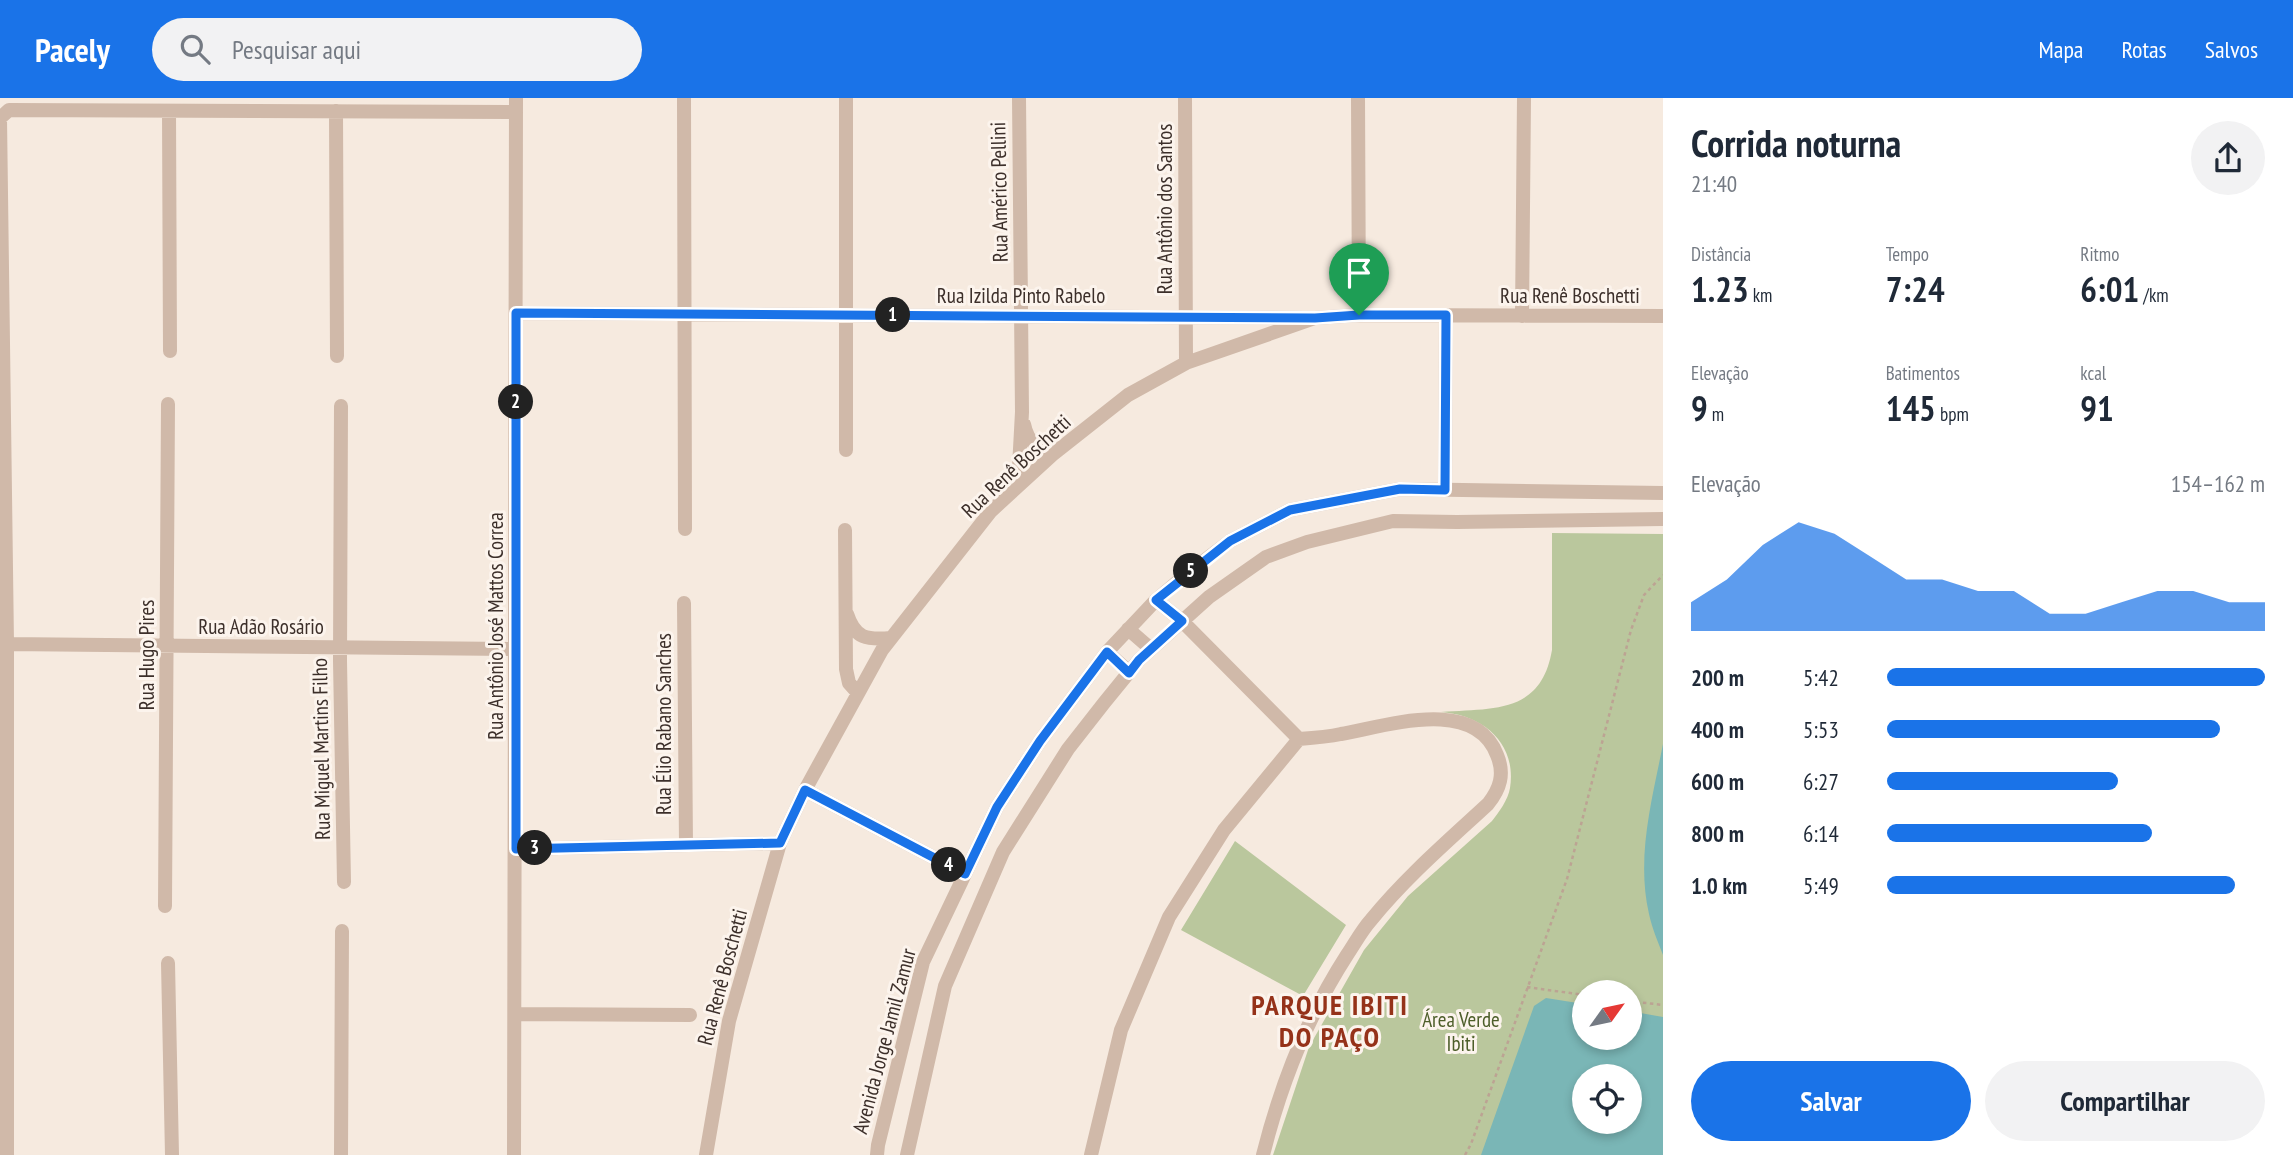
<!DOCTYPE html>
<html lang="pt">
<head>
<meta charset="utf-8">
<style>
  body { margin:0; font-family:"PT Sans Narrow",sans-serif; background:#f2f2f3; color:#1f2937; height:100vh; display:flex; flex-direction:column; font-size:26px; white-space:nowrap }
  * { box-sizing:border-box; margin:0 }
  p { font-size:23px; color:#747a83 }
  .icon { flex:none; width:38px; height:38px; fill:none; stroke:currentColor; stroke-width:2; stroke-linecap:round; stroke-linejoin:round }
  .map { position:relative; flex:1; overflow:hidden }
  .side { display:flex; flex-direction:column; background:#fff; width:630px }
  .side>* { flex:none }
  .needle { width:46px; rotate:57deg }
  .buttons { position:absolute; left:1572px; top:882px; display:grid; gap:14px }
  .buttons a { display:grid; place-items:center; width:70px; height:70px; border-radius:50%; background:#fff; box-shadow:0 4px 10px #0003; font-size:35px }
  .pin { position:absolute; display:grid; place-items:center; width:60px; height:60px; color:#fff; margin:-72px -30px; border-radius:50% 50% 50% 0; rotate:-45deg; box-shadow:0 0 7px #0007 }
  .pin .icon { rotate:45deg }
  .km { position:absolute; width:35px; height:35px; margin:-18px; border-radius:50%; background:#222; color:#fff; font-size:19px; line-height:35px; text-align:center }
  .round { display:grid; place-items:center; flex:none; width:74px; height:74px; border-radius:37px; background:#f2f2f3 }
  .head { display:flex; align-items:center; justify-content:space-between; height:119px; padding:0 28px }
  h1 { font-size:38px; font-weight:800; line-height:52px }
  .metrics { display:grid; grid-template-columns:repeat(3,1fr); gap:10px; height:119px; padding:7px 28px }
  .metrics div { display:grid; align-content:center }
  .metrics b { font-size:35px; font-weight:800 }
  .metrics small { font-size:19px; font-weight:400 }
  .metrics p { font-size:19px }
  .chart { height:196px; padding:14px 28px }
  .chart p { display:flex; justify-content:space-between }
  .chart svg { width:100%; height:126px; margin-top:7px; fill:#1a73e8; opacity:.7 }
  .button { display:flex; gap:14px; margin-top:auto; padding:14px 28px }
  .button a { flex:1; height:80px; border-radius:42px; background:#1a73e8; color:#fff; font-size:28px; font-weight:800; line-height:80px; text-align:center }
  .button a+a { background:#f2f2f3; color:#1f2937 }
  ul { padding:0 28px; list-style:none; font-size:23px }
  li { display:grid; grid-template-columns:112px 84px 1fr; align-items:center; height:52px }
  li i { height:18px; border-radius:9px; background:#1a73e8 }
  header { display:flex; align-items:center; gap:42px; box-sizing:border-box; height:98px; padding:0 35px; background:#1a73e8; color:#fff }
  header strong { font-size:33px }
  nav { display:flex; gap:38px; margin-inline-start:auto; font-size:24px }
  .search { width:490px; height:63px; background:#f2f2f3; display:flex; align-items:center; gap:18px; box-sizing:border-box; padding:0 24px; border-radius:38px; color:#747a83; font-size:26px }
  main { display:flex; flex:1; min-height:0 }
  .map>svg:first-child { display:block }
  .green { fill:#bac79d; fill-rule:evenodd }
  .water { fill:#7ab6b6; fill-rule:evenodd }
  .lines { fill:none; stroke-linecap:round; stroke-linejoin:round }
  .path { stroke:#bca393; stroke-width:2.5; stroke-dasharray:3.5 3.5; stroke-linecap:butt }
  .street { stroke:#d0b9a9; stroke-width:14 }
  .route-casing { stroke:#fff; stroke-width:14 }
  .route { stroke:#1a73e8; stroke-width:9 }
  .labels { text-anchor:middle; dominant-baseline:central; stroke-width:6; stroke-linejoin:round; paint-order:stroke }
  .street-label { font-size:21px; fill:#3c2f2a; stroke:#fcf4ed }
  .park-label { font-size:21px; fill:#4d5e2a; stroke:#fcf4ed }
  .district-label { font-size:28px; font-weight:bold; letter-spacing:2px; fill:#953219; stroke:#fcf4ed }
</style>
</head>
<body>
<header>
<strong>Pacely</strong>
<div class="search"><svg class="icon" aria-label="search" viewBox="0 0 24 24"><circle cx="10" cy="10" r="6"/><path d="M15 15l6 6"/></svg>Pesquisar aqui</div>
<nav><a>Mapa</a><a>Rotas</a><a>Salvos</a></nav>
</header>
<main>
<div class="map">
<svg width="1663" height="1057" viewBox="0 0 1663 1057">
  <rect width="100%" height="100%" fill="#f6eadf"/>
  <path class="green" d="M 1552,435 L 1663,436 L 1663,1057 L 1273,1057 L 1309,949 L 1364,852 L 1408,798 L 1492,723 C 1499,714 1508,702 1510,690 C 1517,645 1483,617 1441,614 C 1494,610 1541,616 1552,552 ZM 1584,894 L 1629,894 L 1629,940 L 1584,940 ZM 1584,978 L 1629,978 L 1629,1024 L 1584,1024 Z
    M 1235,743 L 1346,827 L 1303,898 L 1181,832 Z"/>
  <path class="water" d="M 1663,646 L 1663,857 C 1658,844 1652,830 1649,816 C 1636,759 1652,702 1663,646 Z
    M 1546,900 L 1584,906 L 1584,940 L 1629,940 L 1629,913 L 1663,919 L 1663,1057 L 1481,1057 L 1534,908 ZM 1584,978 L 1629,978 L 1629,1024 L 1584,1024 Z"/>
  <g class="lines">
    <path class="path" d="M 1527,889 L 1584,897
      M 1629,903 L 1663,907
      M 1465,1057 L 1471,1046 L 1567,781 L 1631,532 L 1644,497 L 1663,477"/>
    <path class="street" d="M 684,0 L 685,431
      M 1185,0 L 1186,265
      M 1358,0 L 1359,217
      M 169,13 L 170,253
      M 336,13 L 337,258
      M 516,215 L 1306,220
      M 1522,218 L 1524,0
      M 341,308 L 340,563 L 344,784
      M 1024,326 C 1028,346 1040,354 1060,350
      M 846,352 L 846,0
      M 1018,388 L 1022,314 L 1019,0
      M 1445,392 L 1446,217
      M 845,432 L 846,571 L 849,585 L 858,595
      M 1156,502 L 1182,523 L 1299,641 C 1313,640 1327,639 1341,636 C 1386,628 1475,598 1497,657 C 1505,676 1500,691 1488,706 C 1448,743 1406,779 1371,822 C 1362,832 1355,845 1347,857 C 1307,919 1281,985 1263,1057
      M 684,505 L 686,747
      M 847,516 C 855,541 867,542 891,540
      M 1128,531 L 1151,551
      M 7,546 L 516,551
      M 1107,554 L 1129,574
      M 805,692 L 965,776
      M 516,751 L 780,745
      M 165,808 L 168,306
      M 168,865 L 172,1057
      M 515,916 L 690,917
      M 7,1057 L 7,546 L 0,20 L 9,12 L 516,14
      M 341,1057 L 342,833
      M 514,1057 L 516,0
      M 706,1057 L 729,923 L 780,745 L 805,692 L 882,552 L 991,413 L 1052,357 L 1128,297 L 1186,265 L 1315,220 L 1359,217 L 1663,218
      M 877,1057 L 878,1047 L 923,864 L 997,709 L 1040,643 L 1107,554 L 1156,502 L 1188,475 L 1230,443 L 1290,412 L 1400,391 L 1663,395
      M 907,1057 L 945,888 L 1003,754 L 1068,651 L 1104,605 L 1139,562 L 1209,499 L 1266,459 L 1307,444 L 1393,423 L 1457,424 L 1663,421
      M 1091,1057 L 1121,932 L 1169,819 L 1224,732 L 1299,641"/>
  </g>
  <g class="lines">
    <g class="route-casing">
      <path id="route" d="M 516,215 L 1315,220 L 1359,217 L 1446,217 L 1445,392 L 1400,391 L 1290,412 L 1230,443 L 1156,502 L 1182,523 L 1139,562 L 1129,575 L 1107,554 L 1040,643 L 997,709 L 965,776 L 805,692 L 780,745 L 516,751 Z"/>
    </g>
    <use href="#route" class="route"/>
  </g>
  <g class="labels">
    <g class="street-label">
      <text transform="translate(999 94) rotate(-91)">Rua Américo Pellini</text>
      <text transform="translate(1164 111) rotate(-90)">Rua Antônio dos Santos</text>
      <text x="1021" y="197">Rua Izilda Pinto Rabelo</text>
      <text x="1570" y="197">Rua Renê Boschetti</text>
      <text transform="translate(1016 368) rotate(-43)">Rua Renê Boschetti</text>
      <text x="261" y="528">Rua Adão Rosário</text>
      <text transform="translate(495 528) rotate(-90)">Rua Antônio José Mattos Correa</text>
      <text transform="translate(146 557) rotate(-90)">Rua Hugo Pires</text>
      <text transform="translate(663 626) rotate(-90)">Rua Élio Rabano Sanches</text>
      <text transform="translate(321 651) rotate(-91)">Rua Miguel Martins Filho</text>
      <text transform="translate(722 879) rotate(-75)">Rua Renê Boschetti</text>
      <text transform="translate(884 943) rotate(-75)">Avenida Jorge Jamil Zamur</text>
    </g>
    <g class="park-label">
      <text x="1461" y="921">Área Verde<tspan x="1461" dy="24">Ibiti</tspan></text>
    </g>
    <g class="district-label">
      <text x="1330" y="906">PARQUE IBITI<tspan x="1330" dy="32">DO PAÇO</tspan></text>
    </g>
  </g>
</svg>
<div class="buttons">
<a><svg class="needle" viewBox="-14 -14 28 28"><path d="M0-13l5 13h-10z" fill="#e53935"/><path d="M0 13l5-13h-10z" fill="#747a83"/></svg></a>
<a><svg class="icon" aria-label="locate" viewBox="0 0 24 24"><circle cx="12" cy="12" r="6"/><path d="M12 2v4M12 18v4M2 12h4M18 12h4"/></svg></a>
</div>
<div class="pin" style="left:1359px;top:217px;background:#1e9e55"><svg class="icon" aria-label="arrive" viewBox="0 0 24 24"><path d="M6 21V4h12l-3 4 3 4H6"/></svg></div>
<b class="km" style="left:893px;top:217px">1</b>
<b class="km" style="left:516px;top:304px">2</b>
<b class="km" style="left:535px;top:750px">3</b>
<b class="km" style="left:949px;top:767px">4</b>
<b class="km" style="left:1191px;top:473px">5</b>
</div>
<section class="side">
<div class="head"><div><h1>Corrida noturna</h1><p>21:40</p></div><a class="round"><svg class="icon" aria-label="share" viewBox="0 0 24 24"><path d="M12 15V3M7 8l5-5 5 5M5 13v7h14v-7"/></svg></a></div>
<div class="metrics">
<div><p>Distância</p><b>1.23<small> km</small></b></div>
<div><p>Tempo</p><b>7:24</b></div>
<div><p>Ritmo</p><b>6:01<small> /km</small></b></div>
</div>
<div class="metrics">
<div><p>Elevação</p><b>9<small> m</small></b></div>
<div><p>Batimentos</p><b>145<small> bpm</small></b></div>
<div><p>kcal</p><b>91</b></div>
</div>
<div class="chart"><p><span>Elevação</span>154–162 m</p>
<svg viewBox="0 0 160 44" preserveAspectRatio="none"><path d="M0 44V34L10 26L20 14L30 6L40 10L50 18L60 26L70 26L80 30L90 30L100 38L110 38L120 34L130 30L140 30L150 34L160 34V44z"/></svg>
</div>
<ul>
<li><b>200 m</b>5:42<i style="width:100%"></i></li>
<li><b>400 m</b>5:53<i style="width:88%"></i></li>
<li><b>600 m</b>6:27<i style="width:61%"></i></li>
<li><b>800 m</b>6:14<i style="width:70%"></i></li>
<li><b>1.0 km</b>5:49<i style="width:92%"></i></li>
</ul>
<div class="button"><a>Salvar</a><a>Compartilhar</a></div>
</section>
</main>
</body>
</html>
